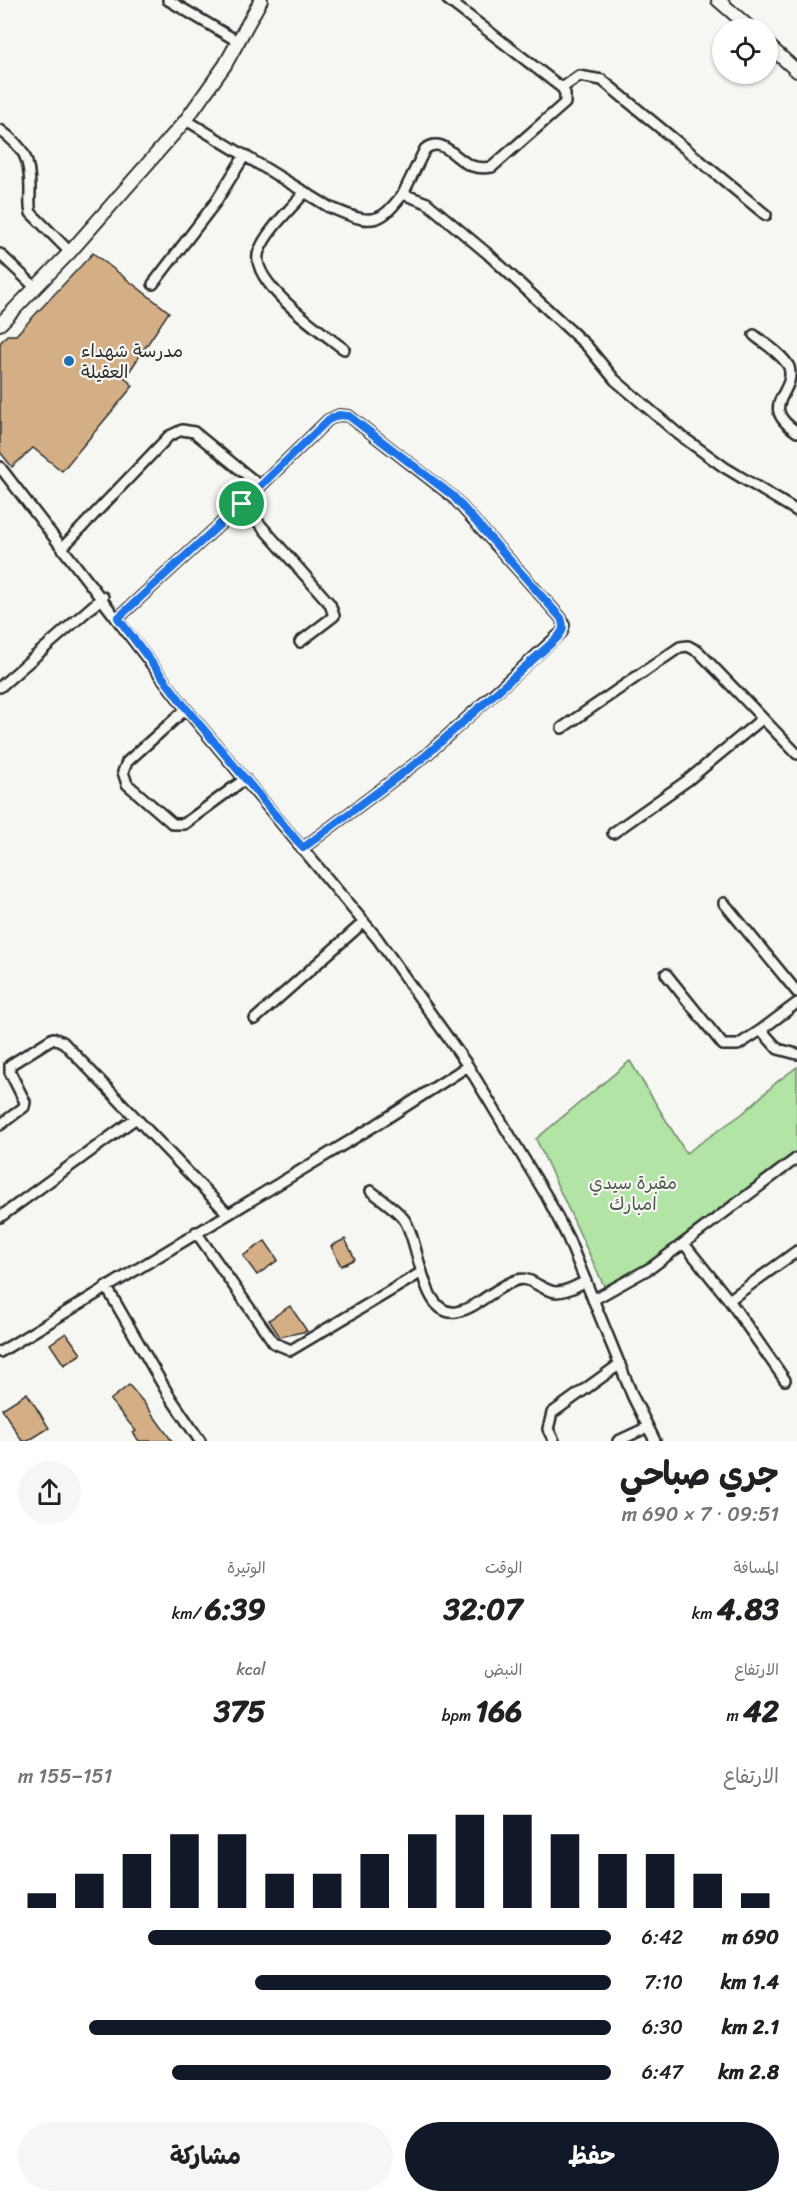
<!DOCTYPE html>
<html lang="ar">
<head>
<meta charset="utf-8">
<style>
  body { margin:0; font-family:Sriracha,"Playpen Sans Arabic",sans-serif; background:#f6f6f6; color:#202124; direction:rtl; height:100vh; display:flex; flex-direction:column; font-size:22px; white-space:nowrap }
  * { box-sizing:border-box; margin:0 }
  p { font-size:20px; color:#757577 }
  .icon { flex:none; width:33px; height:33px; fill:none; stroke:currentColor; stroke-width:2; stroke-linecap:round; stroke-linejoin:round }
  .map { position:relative; height:1441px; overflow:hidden; direction:ltr }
  .panel { display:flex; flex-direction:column; background:#fff; flex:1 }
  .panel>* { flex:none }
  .buttons { position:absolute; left:712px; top:18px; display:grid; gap:12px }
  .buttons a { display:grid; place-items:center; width:66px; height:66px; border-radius:50%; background:#fff; box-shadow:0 2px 4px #0004; font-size:30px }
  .pin { position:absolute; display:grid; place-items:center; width:51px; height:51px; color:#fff; margin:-26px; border:3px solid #fff; border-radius:50%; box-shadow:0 2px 6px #0007 }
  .round { display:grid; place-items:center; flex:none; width:63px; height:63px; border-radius:32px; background:#f6f6f6 }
  .overview { display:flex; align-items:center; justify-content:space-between; height:102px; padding:0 18px }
  h1 { font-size:33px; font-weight:700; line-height:45px }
  .metrics { display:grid; grid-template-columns:repeat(3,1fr); gap:9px; height:102px; padding:6px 18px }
  .metrics div { display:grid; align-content:center }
  .metrics b { font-size:30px; font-weight:700 }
  .metrics small { font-size:16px; font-weight:400 }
  .metrics p { font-size:16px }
  .chart { height:168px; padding:12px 18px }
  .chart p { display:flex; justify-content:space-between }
  .chart svg { width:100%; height:108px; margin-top:6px; stroke:#111827; stroke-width:6 }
  .primary-button { display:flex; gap:12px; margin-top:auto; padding:12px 18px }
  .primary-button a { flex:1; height:69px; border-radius:36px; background:#111827; color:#fff; font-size:24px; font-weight:700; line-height:69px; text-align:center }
  .primary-button a+a { background:#f6f6f6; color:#202124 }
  ul { padding:0 18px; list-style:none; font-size:20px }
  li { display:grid; grid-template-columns:96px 72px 1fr; align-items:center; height:45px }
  li i { height:15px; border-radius:8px; background:#111827 }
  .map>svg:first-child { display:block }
  .green { fill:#b1e4a5; stroke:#6e8868; stroke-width:1.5 }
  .building { fill:#d4af86; stroke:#2b2b2b; stroke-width:1.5 }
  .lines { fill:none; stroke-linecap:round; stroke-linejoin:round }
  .minor-casing { stroke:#2b2b2b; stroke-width:14 }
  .tertiary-casing { stroke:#2b2b2b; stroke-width:16 }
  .minor { stroke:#f6f6f2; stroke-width:9 }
  .tertiary { stroke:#f6f6f2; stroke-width:12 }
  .route-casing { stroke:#fff; stroke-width:12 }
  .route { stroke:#1a73e8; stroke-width:8 }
  .poi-dot { fill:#1f6fb2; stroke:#f6f6f2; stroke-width:2 }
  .labels { text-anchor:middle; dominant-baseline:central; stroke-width:4.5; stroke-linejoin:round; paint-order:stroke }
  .poi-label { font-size:18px; fill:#2b2b2b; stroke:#f6f6f2; text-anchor:start }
  .park-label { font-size:18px; fill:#4c594a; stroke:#f6f6f2 }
</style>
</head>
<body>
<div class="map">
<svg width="797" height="1441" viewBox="0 0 797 1441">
  <rect width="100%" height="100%" fill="#f6f6f2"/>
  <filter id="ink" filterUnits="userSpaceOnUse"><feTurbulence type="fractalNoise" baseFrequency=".0167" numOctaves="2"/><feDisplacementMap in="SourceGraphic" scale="12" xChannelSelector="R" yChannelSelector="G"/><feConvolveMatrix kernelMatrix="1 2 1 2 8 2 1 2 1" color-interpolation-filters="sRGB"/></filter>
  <g filter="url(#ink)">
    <path class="green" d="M 630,1061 L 686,1153 L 742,1114 L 778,1081 L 797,1067 L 797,1152 L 778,1165 L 768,1177 L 644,1268 L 604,1286 L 536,1139 Z"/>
    <path class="building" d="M 93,253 L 169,312 L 125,378 L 133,386 L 62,471 L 33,448 L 12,467 L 0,452 L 0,343 L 7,335 L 16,335 Z
      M 345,1239 L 355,1259 L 341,1266 L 331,1246 Z
      M 265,1241 L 278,1260 L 257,1275 L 243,1256 Z
      M 290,1306 L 307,1331 L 280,1337 L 269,1320 Z
      M 66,1333 L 81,1354 L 64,1365 L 50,1344 Z
      M 129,1385 L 145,1404 L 172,1441 L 139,1441 L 133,1433 L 136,1431 L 110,1400 Z
      M 27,1393 L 49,1428 L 28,1441 L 22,1441 L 2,1409 Z"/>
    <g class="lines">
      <g class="minor-casing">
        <path id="minor" d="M 168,0 L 239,42
          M 562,88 L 579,76 L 602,80 L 766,215
          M 186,120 L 329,207 C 345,213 367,226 383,215 C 390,211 397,201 403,194 L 427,203 L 488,254 L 587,346 L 615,380 L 677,433 L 724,467 L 797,511
          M 0,130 C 25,148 30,159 30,190 C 30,198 29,206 31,213 L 70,252
          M 305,192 C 290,210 268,229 259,251 C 247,281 323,333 344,349
          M 403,194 L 425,149 C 443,135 456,161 472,166 C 478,168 485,168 492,167 L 565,103 L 565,93 L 562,88 L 448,0
          M 0,254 L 36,288
          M 153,284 L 215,203 L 245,155
          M 754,335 C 765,344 782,354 789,367 C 797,394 756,404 797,432
          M 0,467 L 186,709 L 377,938 L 468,1066 L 547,1197 L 568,1238 L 633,1397 L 655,1441
          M 242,504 L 330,604 L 334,616 L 300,642
          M 63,547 L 169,436 L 182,430 L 194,432 L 259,485
          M 118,618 L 242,504 L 328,420 L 339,415 L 349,416 L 453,497 L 561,618 L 564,625 L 562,632 L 424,757 L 303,848
          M 0,687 L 103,597
          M 186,709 L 127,762 L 123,772 L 127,784 L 173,824 L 184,824 L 245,779
          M 562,728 L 680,647 L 688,646 L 699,652 L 797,754
          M 613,833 L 688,780 L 762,719
          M 724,903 L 797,992
          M 666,974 L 723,1045 L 738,1045 L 761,1030 L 778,1049 L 797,1054
          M 255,1019 L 364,922
          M 761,1030 L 797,1003
          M 0,1125 L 24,1107 L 25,1102 L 10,1072 L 10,1065 L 53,1038 L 63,1042 L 227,1213
          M 371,1191 C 381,1199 395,1208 403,1218 C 420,1238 420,1317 456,1312 C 478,1308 496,1286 517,1280 C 532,1276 541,1291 556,1292 C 567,1292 576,1286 586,1281
          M 0,1217 L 136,1118
          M 196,1232 L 274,1343 L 291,1350 L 422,1272
          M 685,1245 L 729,1300 L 797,1251
          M 106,1286 L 168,1394 L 200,1441
          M 593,1300 L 652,1267 L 797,1158
          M 729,1300 L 785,1380
          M 0,1352 L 376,1125 L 468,1066
          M 554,1441 L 548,1429 L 552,1413 L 620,1364
          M 618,1441 L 648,1427"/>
      </g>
      <g class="tertiary-casing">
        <path id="tertiary" d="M 718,0 L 750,28
          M 768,45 L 797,71
          M 0,324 L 70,252 L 186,120 L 225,65 L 261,0"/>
      </g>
      <use href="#minor" class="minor"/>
      <use href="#tertiary" class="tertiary"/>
    </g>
  </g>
  <g class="lines" filter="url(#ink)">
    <g class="route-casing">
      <path id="route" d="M 339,415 L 349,416 L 453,496 L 561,618 C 565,628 563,632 555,640 L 424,757 L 303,848 L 186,708 L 118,618 L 242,504 L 328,420 Z"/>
    </g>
    <use href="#route" class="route"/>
  </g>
  <circle class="poi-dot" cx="69" cy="361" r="6"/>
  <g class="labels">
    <g class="poi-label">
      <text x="81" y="351">مدرسة شهداء<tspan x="81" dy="21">العقيلة</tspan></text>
    </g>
    <g class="park-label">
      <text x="633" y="1183">مقبرة سيدي<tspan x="633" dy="21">امبارك</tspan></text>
    </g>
  </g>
</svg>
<div class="buttons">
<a><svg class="icon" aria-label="locate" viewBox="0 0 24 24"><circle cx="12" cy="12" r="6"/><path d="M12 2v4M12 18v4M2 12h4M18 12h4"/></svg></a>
</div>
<div class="pin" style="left:242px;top:504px;background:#1e9e55"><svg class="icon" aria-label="arrive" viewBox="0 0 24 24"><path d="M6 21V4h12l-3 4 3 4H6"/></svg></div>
</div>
<section class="panel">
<div class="overview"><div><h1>جري صباحي</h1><p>09:51 · 7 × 690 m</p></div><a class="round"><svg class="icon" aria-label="share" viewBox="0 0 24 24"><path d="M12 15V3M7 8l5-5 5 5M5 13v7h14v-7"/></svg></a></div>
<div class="metrics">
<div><p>المسافة</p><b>4.83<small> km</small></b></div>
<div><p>الوقت</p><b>32:07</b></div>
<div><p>الوتيرة</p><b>6:39<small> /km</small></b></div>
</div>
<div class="metrics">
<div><p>الارتفاع</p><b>42<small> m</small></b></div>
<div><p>النبض</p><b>166<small> bpm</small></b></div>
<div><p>kcal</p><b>375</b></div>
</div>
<div class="chart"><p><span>الارتفاع</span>151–155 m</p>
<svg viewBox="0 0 160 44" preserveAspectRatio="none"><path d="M5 44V38M15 44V30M25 44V22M35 44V14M45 44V14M55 44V30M65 44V30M75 44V22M85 44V14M95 44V6M105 44V6M115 44V14M125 44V22M135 44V22M145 44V30M155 44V38"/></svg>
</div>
<ul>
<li><b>690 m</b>6:42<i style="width:78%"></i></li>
<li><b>1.4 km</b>7:10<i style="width:60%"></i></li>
<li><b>2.1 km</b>6:30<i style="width:88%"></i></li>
<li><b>2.8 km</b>6:47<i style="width:74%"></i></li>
</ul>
<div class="primary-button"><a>حفظ</a><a>مشاركة</a></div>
</section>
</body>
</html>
